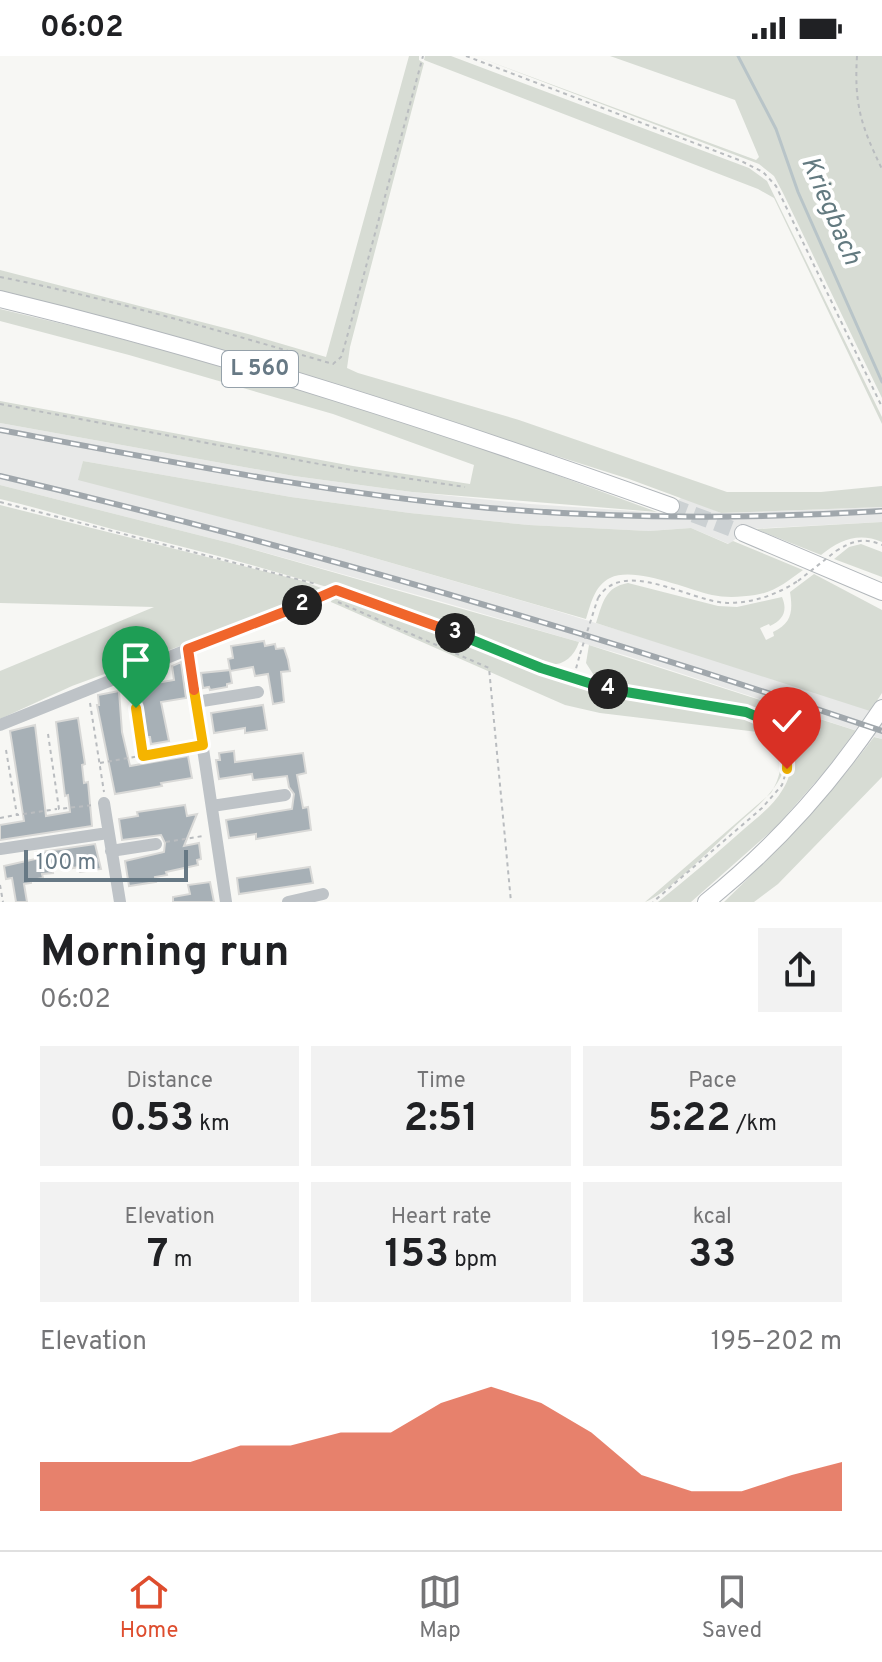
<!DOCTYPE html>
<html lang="en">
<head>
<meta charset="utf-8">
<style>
  body { margin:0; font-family:Overpass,sans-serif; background:#f2f2f2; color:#202124; height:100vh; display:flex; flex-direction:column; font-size:30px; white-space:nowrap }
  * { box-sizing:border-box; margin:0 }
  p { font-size:26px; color:#757577 }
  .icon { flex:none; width:44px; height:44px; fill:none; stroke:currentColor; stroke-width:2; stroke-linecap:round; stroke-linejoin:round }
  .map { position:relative; height:846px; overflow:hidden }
  .details { display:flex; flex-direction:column; background:#fff; flex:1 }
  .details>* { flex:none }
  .scale { position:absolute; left:24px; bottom:20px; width:164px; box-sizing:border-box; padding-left:8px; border:4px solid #677985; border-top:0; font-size:22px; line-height:28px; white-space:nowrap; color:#677985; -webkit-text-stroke:6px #fff; paint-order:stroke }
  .pin { position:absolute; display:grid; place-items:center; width:68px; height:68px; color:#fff; margin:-82px -34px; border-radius:50% 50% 50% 0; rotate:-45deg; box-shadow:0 0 8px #0007 }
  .pin .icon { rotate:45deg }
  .km { position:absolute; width:40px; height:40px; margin:-20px; border-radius:50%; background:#222; color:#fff; font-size:22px; line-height:40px; text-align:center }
  .round { display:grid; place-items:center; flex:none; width:84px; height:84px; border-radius:0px; background:#f2f2f2 }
  .overview { display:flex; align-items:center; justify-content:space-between; height:136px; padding:0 40px }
  h1 { font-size:44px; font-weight:700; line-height:60px }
  .metrics { display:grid; grid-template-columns:repeat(3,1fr); gap:12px; height:136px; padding:8px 40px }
  .metrics div { display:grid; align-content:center; border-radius:0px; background:#f2f2f2; text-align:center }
  .metrics b { font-size:40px; font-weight:700 }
  .metrics small { font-size:22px; font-weight:400 }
  .metrics p { font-size:22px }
  .chart { height:224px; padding:16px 40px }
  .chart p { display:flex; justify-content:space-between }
  .chart svg { width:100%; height:144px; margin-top:8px; fill:#de4d2e; opacity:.7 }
  .status { display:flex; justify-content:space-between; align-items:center; height:56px; padding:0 40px; background:#fff; direction:ltr }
  .status svg { height:22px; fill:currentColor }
  .dock { display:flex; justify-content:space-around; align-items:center; height:112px; border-top:2px solid #e0e0e0; background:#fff; font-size:22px; color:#757577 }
  .dock a { display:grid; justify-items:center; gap:4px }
  .dock .selected { color:#de4d2e }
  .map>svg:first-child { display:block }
  .built { fill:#e8e9e8 }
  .green { fill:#d7dcd4 }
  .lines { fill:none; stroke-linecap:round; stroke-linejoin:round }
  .stream { stroke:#b8c4c8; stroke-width:3 }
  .building { fill:#a7b0b6; stroke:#d9d9d7; stroke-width:2 }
  .major-tunnel { stroke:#ccd1d3; stroke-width:16; stroke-dasharray:16 8; stroke-linecap:butt }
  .major-casing { stroke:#b2b7bb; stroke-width:18 }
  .path { stroke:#b9bcbf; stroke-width:2; stroke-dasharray:4 4; stroke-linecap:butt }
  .minor { stroke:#bec3c7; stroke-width:12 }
  .major { stroke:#fff; stroke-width:16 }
  .rail-casing { stroke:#a0a7ac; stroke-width:6 }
  .rail { stroke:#fff; stroke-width:3; stroke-dasharray:9; stroke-linecap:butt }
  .path-bridge { stroke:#b9bcbf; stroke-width:2; stroke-dasharray:4 4; stroke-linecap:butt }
  .split-1-casing { stroke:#fff; stroke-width:16 }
  .split-2-casing { stroke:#fff; stroke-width:16 }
  .split-3-casing { stroke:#fff; stroke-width:16 }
  .split-4-casing { stroke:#fff; stroke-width:16 }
  .split-5-casing { stroke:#fff; stroke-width:16 }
  .split-6-casing { stroke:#fff; stroke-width:16 }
  .split-1 { stroke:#f5b400; stroke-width:10 }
  .split-2 { stroke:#f0652b; stroke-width:10 }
  .split-3 { stroke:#f0652b; stroke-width:10 }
  .split-4 { stroke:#22a559; stroke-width:10 }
  .split-5 { stroke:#22a559; stroke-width:10 }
  .split-6 { stroke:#f5b400; stroke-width:10 }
  .labels { text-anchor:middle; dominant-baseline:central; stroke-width:8; stroke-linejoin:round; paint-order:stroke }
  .shield { fill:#fff; stroke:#95a1aa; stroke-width:2 }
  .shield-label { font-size:22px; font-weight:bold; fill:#677985 }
  .water-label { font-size:26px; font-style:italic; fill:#637a80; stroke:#fff }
</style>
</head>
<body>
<div class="status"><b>06:02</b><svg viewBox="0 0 49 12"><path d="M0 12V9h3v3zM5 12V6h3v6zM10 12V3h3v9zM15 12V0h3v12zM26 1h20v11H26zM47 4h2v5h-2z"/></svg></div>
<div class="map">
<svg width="882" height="846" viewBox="0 0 882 846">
  <rect width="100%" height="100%" fill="#f7f7f4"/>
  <path class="built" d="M 0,367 L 294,420 L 412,436 L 530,448 L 663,457 L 682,441 L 721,457 L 882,451 L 882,466 L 748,473 L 729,488 L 691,472 L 649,475 L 529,469 L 410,457 L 291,441 L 83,405 L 79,423 L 343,493 L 547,552 L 732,609 L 882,658 L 882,683 L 627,600 L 439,545 L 234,488 L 0,429 Z"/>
  <path class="green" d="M 409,0 L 419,0 L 419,4 L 424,7 L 350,291 L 347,312 L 358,317 L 519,364 L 727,436 L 821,436 L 882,430 L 882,451 L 721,457 L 629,423 L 283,313 L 0,238 L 0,214 L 248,278 L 326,301 Z
    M 425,0 L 451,0 L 749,112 L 767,125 L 882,361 L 882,368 L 774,142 L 758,133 L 424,4 Z
    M 475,0 L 756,104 L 759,101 L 735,44 L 610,0 L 882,0 L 882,342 L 783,137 L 774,120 L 759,108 Z
    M 0,253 L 88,274 L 278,325 L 552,414 L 551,417 L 657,456 L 412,436 L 294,420 L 0,367 L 0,345 L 353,410 L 470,428 L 474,409 L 333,358 L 129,299 L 0,265 Z
    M 83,405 L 291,441 L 410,457 L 529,469 L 649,475 L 691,472 L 728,488 L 733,485 L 803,514 C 787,525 776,536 755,539 C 741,541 726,542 712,539 C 685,533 635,510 610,522 C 594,530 591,548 586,563 L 343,493 L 78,424 Z
    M 0,429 L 234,488 L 579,586 C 573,603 562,611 543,608 C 403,549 259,509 112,473 C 75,463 38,452 0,443 Z
    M 0,449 L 303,525 L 321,532 L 321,538 L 72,630 L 0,663 L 0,615 L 154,551 L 0,547 Z
    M 882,466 L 882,486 C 858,476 840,484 821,499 L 756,473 Z
    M 861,488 L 882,496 L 882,521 L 834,503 L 849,491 Z
    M 814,518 L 882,554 L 882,637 L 871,654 L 827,713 L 776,771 L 691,846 L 658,846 C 688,822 716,798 744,773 C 758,761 774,749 783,733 C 802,703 784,670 757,655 L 605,627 L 595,621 L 586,607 L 589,589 L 857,675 L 870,655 L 596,567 C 603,546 605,531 628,527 L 718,550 L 737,551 L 782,541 C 788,555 783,564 770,570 L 769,568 L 760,572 L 766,584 L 774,580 L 773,576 C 792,567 793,555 790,536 Z
    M 336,538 C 435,568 525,622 628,640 C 652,644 757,658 769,670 C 808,706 769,741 742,764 C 721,783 667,839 645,846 L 771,737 C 783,717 784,699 774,678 L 600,657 L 565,649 L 331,546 L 332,540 Z
    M 874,681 L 882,683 L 882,721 L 778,828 L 754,846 L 724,846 C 778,794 829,741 874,681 Z"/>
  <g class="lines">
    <path class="stream" d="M 738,0 L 776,73 L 798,136 L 882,326"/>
  </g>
  <path class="building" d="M 264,585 L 265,590 L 275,588 L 276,593 L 284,592 L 288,604 L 290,615 L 281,616 L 284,646 L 273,648 L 268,618 L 255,620 L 253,611 L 230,615 L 232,627 L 227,628 L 227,631 L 210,634 L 209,631 L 203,632 L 201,617 L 230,614 L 228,603 L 233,602 L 231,590 Z
    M 181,606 L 186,642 L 161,646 L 169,685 L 151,688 L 150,681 L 147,681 L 139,630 L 174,624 L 172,610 Z
    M 119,635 L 122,676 L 130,710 L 188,700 L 192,722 L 161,727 L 162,730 L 115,738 L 97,649 L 99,649 L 98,639 Z
    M 263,649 L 267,674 L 245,677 L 245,672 L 214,677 L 211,657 Z
    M 78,662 L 85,708 L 82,709 L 84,727 L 88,726 L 92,770 L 0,784 L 0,769 L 24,765 L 10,675 L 35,669 L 46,760 L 70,756 L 68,739 L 65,740 L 56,666 Z
    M 234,695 L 235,706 L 303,697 L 306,717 L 297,719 L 303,752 L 308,751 L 311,774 L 256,783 L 256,778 L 229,782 L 226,764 L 292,753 L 294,738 L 289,731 L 287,720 L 253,724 L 252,718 L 219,723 L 216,704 L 220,704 L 219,697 Z
    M 185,749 L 187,760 L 197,758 L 184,790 L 199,787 L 201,803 L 197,804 L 198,809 L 166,816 L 167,819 L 155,821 L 156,826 L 129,830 L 125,805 L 164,796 L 165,787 L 161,779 L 122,784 L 119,763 L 138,760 L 137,756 Z
    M 95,788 L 101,813 L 80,816 L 79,811 L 73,812 L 72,808 L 52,811 L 53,817 L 42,818 L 43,822 L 31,824 L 31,827 L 24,828 L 27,846 L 16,846 L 12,822 L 6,823 L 4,810 L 40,802 L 40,796 Z
    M 310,811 L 313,827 L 239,838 L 237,822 Z
    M 210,826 L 214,846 L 173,846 L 173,841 L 190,838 L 188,829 Z"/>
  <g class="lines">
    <path class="major-tunnel" d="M 671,450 L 743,477"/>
    <g class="major-casing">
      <path id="major" d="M 0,243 C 228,298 451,371 671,450
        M 743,477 L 882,536
        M 706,846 C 775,791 833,726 882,652"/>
    </g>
    <path class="path" d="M 466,0 L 739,104 L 763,116 L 776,130 L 882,351
      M 857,0 C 854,48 861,70 882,113
      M 0,221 C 113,243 223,276 333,308 L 341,301 L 344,292 L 423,0
      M 0,348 L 351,414 L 465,431
      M 0,446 L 316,528
      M 836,495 C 852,485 864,481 882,489
      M 345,537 L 596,630 L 746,656 L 772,668 L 786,693 L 787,713 L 782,729 L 762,752 L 653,846
      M 598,542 C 623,501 689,545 727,547 C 753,547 776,539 798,525
      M 338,546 L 489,612 L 511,846
      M 574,620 L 580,598
      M 90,647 L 104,736
      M 136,652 L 143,699
      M 48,678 L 59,753 L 93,749
      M 6,694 L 17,759 L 57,753
      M 100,707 L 145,699
      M 0,762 L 16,759
      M 166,786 L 203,780
      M 0,829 L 3,846"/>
    <path class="minor" d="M 188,593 L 226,846
      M 196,646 L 258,636
      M 0,669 L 336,534
      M 157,696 L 203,689
      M 104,747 L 120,846
      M 212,750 L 285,739
      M 0,793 L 108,777
      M 111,795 L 156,788
      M 288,846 L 323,838"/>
    <use href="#major" class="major"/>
    <g class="rail-casing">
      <path id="rail" d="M 0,374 C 162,404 325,437 489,452 C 620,463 751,463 882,455
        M 0,420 C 298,490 592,577 882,675"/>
    </g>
    <use href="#rail" class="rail"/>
    <path class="path-bridge" d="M 798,525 L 836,495
      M 580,598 L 598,542"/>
  </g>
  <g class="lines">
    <g class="split-1-casing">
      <path id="split-1" d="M 136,652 L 143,700 L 203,689 L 194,634"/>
    </g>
    <g class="split-2-casing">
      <path id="split-2" d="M 194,634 L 188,593 L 302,549"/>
    </g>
    <g class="split-3-casing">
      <path id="split-3" d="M 302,549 L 336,534 L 455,577"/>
    </g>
    <g class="split-4-casing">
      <path id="split-4" d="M 455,577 L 541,612 L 608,633"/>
    </g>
    <g class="split-5-casing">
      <path id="split-5" d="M 608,633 L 746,656 L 767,665"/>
    </g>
    <g class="split-6-casing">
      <path id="split-6" d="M 767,665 C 783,678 788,693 787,713"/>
    </g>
    <use href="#split-1" class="split-1"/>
    <use href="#split-2" class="split-2"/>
    <use href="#split-3" class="split-3"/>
    <use href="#split-4" class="split-4"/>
    <use href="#split-5" class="split-5"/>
    <use href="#split-6" class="split-6"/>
  </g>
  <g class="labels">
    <rect class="shield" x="222" y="295" width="76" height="36" rx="6"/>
    <g class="shield-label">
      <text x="260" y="313">L 560</text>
    </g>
    <g class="water-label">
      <text transform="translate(830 155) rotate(67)">Kriegbach</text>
    </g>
  </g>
</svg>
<div class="scale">100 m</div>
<div class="pin" style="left:136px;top:652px;background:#1e9e55"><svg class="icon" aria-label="arrive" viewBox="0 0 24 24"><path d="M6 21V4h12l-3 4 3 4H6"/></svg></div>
<div class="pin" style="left:787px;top:713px;background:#d93025"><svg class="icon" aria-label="check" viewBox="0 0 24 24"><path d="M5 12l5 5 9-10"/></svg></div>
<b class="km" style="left:302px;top:549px">2</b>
<b class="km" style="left:455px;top:577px">3</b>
<b class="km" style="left:608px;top:633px">4</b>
</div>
<section class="details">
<div class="overview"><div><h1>Morning run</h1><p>06:02</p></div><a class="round"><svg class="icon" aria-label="share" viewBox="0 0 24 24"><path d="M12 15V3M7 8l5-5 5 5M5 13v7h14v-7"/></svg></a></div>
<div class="metrics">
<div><p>Distance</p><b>0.53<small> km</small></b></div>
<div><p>Time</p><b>2:51</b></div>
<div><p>Pace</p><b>5:22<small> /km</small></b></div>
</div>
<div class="metrics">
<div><p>Elevation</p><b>7<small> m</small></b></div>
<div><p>Heart rate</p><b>153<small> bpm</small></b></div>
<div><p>kcal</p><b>33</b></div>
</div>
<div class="chart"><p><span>Elevation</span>195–202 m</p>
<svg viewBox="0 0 160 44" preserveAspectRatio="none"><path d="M0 44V29L10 29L20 29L30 29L40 24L50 24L60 20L70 20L80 11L90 6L100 11L110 20L120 33L130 38L140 38L150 33L160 29V44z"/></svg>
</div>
</section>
<nav class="dock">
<a class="selected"><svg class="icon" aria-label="home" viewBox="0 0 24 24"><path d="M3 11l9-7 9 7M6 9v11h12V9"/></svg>Home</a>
<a><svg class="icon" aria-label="map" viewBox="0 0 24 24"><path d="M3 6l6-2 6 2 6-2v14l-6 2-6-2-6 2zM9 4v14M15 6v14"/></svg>Map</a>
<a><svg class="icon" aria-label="saved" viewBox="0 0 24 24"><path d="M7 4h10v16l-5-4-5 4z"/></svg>Saved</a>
</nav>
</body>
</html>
